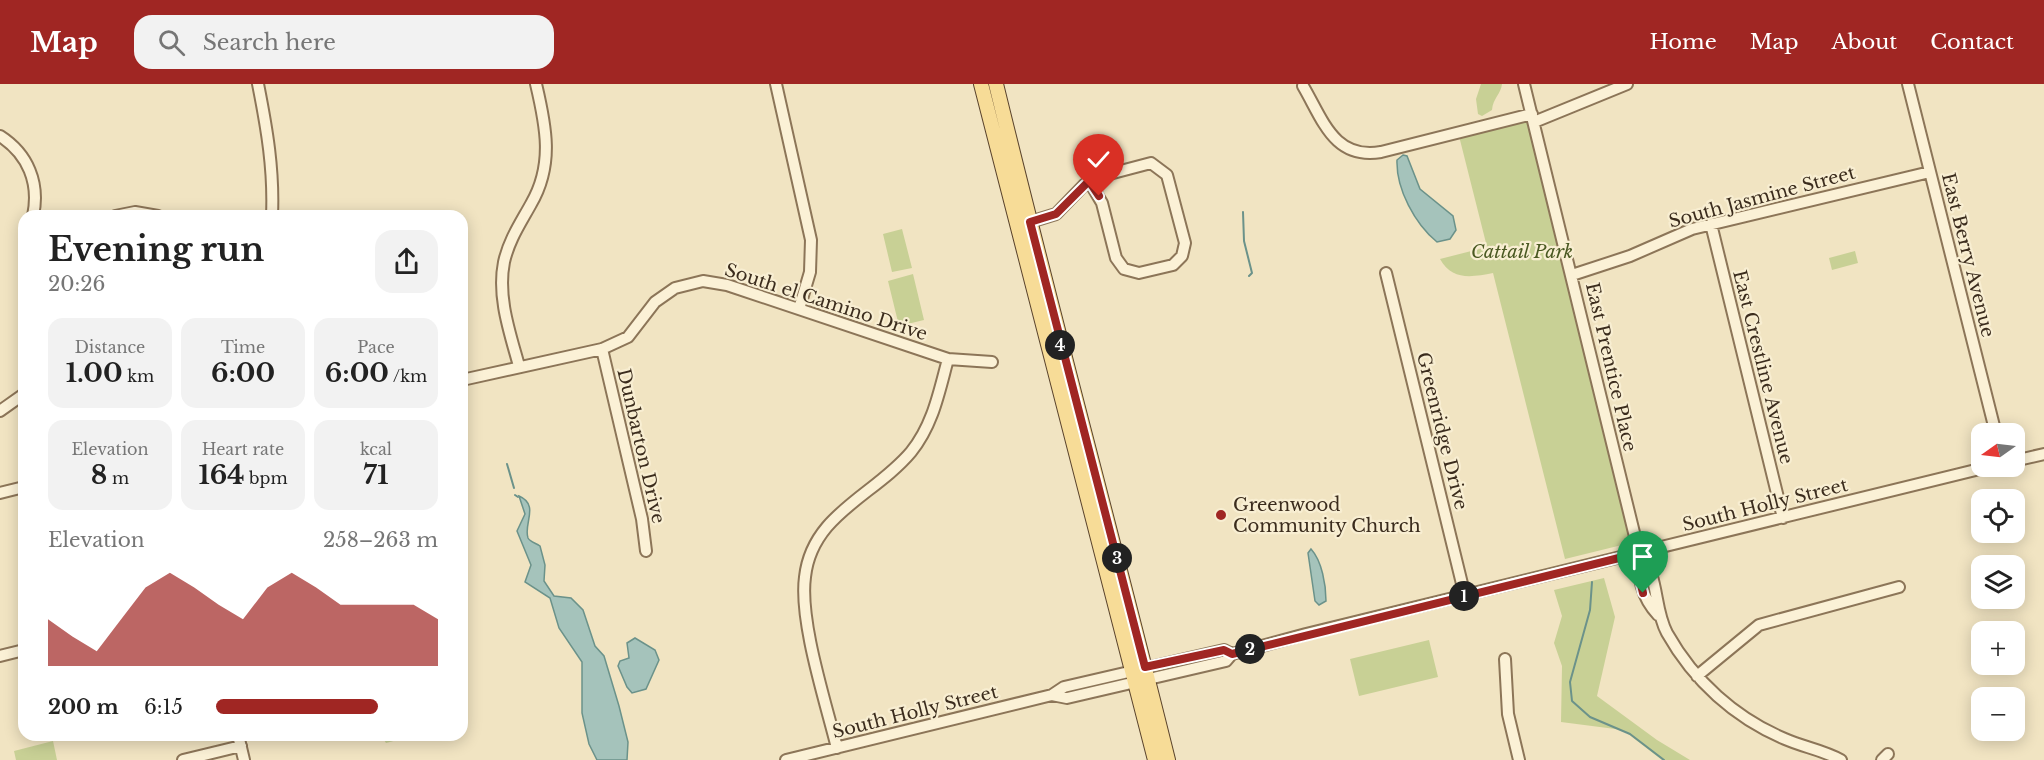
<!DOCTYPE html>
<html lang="en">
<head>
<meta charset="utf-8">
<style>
  body { margin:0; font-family:"Libre Baskerville",serif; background:#f2f2f2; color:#222; height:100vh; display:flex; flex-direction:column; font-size:22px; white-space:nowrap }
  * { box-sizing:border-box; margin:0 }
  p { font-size:20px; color:#767676 }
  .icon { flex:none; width:33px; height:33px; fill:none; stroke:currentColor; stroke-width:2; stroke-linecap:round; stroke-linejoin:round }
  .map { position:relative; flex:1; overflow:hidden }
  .drawer { position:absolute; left:18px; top:126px; width:450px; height:531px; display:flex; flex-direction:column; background:#fff; border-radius:18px; box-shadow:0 3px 15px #0003 }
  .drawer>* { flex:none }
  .needle { width:39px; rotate:256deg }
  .tools { position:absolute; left:1971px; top:339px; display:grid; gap:12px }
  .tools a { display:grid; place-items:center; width:54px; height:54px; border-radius:12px; background:#fff; box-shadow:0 3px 15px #0003; font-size:30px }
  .pin { position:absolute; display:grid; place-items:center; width:51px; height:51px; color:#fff; margin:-62px -26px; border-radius:50% 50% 50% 0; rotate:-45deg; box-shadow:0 0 6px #0007 }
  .pin .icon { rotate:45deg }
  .km { position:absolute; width:30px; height:30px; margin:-15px; border-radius:50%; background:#222; color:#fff; font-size:16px; line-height:30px; text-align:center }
  .round { display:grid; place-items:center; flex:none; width:63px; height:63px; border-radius:18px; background:#f2f2f2 }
  .headline { display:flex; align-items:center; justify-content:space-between; height:102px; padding:0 30px }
  h1 { font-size:33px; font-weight:700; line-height:45px }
  .metrics { display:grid; grid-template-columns:repeat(3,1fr); gap:9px; height:102px; padding:6px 30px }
  .metrics div { display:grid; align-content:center; border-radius:15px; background:#f2f2f2; text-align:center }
  .metrics b { font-size:26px; font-weight:700 }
  .metrics small { font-size:16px; font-weight:400 }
  .metrics p { font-size:16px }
  .chart { height:168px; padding:12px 30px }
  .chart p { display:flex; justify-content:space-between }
  .chart svg { width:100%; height:108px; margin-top:6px; fill:#a02623; opacity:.7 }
  ul { padding:0 30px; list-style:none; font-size:20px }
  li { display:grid; grid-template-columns:96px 72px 1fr; align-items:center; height:45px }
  li i { height:15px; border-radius:8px; background:#a02623 }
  header { display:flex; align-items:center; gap:36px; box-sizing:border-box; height:84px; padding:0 30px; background:#a02623; color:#fff }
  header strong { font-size:28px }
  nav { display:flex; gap:33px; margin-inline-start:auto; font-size:21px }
  .search { width:420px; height:54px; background:#f2f2f2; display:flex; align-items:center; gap:15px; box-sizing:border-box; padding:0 21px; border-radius:18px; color:#767676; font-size:22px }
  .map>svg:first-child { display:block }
  .green { fill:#c8d095 }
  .water { fill:#a5c3bb; stroke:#6b928a; stroke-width:1.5 }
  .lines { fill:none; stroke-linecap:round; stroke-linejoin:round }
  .stream { stroke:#6b928a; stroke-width:2 }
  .minor-casing { stroke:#8c7558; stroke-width:14 }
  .major-casing { stroke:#5a432c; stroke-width:16 }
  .minor { stroke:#fbf1d6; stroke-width:10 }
  .major { stroke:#f7dc97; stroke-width:14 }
  .route-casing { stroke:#fff; stroke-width:12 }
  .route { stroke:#a02623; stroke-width:8 }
  .poi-dot { fill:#a02623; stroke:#f8eed2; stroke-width:2 }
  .labels { text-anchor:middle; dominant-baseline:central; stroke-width:4.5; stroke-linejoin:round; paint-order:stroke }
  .street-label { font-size:18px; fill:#3b2c1d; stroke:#f8eed2 }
  .park-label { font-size:18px; font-style:italic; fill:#4a5922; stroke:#f8eed2 }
  .poi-label { font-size:18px; fill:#3b2c1d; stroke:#f8eed2; text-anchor:start }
</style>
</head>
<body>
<header>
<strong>Map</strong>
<div class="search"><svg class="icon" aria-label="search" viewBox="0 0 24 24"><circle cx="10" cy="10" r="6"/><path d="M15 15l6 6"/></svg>Search here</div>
<nav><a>Home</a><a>Map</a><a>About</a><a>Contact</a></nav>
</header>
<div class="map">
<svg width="2044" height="676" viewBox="0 0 2044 676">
  <rect width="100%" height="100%" fill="#f1e4c2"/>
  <path class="green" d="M 1481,0 L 1502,0 C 1501,10 1493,14 1492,26 L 1482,32 L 1478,30 L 1476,15 Z
    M 1523,37 L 1527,39 L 1630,459 L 1565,475 L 1493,189 C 1472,193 1452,197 1440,175 L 1487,163 L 1459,52 Z
    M 902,145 L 912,184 L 892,188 L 883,150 Z
    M 1855,167 L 1858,179 L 1832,186 L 1829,174 Z
    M 913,190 L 924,236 L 899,242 L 888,197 Z
    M 1604,494 L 1615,533 L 1597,612 L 1657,656 L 1690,676 L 1662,676 L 1623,646 L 1561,638 L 1562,582 L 1554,559 L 1562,532 L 1554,506 Z
    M 1429,556 L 1438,593 L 1359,612 L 1350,575 Z
    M 381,651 L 416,651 L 386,659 Z
    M 53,657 L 57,676 L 16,676 L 14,667 Z"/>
  <path class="water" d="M 1403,71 L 1407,72 L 1420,105 L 1453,132 L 1456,146 L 1450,155 L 1437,158 C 1415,140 1396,105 1397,76 Z
    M 519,412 C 540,421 523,440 528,454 C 530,458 536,459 540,462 L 545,481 L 544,497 L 554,512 L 571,514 L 583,526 L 595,562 L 604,572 L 619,622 L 628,658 L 627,676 L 597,676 L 589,660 L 582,629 L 582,578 L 559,544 L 550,514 L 525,498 L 531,481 L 517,447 L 525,430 Z
    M 1311,465 C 1322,477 1326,501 1326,517 L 1319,521 L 1315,517 L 1308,469 Z
    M 635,554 L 655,566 L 659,576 L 646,605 L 632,609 L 627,603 L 618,582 L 620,577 L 629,574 L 627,559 Z"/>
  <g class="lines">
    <path class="stream" d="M 1243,128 L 1244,157 L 1252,189 L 1249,192
      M 507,380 L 514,404
      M 515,411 L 518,413
      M 1592,498 L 1590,526 L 1570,598 L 1572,617 L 1590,633 L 1630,650 L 1664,676"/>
    <g class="minor-casing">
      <path id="minor" d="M 258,0 C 267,45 274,86 272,132
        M 776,0 L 811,156 L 810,188 L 799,225
        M 1524,0 L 1639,469 C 1638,493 1641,513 1658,531
        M 1908,0 L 1996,350
        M 1303,2 C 1323,36 1334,76 1381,68 L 1532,30
        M 1534,38 L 1627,0
        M 0,52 C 28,70 40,99 33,132
        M 115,132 L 135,128 L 158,132
        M 1030,138 L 1056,130 L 1084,101 L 1094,94 L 1151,79 L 1167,91 L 1185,159 L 1182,172 L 1173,181 L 1139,189 L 1124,185 L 1116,174 L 1102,119 L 1089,97
        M 1711,140 L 1783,434
        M 1386,189 L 1465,512
        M 1572,191 L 1630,172 L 1692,145 L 1930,88
        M 602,265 L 642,435 L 646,467
        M 519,282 C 510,249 497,213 504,178 C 509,156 520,140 531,120 C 554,81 546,42 536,0
        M 462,296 L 602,265 L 628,253 L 655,218 L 675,204 L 703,197 L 727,201 L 948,275 L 992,278
        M 0,327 L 24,310
        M 2014,377 L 2044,370
        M 0,409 L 24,403
        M 1639,469 C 1660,492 1653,523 1667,549 C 1694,597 1735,634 1785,655 C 1803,663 1823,666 1841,676
        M 0,572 L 24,566
        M 1505,575 L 1508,630 L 1519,676
        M 1697,592 L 1759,541 L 1899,503
        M 1052,611 L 1067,614 L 1226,577 L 1232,570 L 1306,550 L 1992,382
        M 238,651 L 244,676
        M 837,664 C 826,619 799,537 805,493 C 812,430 874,412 911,368 C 933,341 939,308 948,275
        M 183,676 L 241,662
        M 786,676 L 1052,611 L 1064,603 L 1224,566 L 1232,570
        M 1882,676 L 1888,670"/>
    </g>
    <g class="major-casing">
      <path id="major" d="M 981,0 L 1155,676
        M 996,0 C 1051,226 1112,450 1168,676"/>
    </g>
    <use href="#minor" class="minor"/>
    <use href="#major" class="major"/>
  </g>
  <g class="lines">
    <g class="route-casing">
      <path id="route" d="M 1099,112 L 1089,97 L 1056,130 L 1030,138 L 1145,583 L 1224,566 L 1232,570 L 1639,469 L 1639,492 L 1643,509"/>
    </g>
    <use href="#route" class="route"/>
  </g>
  <circle class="poi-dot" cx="1221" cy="431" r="6"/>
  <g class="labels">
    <g class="street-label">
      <text transform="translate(1762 113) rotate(-15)">South Jasmine Street</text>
      <text transform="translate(1968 171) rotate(76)">East Berry Avenue</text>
      <text transform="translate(826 218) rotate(18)">South el Camino Drive</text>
      <text transform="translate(1611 283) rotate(77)">East Prentice Place</text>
      <text transform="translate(1763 283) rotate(76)">East Crestline Avenue</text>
      <text transform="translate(1442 347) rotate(76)">Greenridge Drive</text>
      <text transform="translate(641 362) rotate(77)">Dunbarton Drive</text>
      <text transform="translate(1765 421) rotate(-14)">South Holly Street</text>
      <text transform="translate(915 628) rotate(-14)">South Holly Street</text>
    </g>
    <g class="park-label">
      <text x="1522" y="168">Cattail Park</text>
    </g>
    <g class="poi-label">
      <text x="1233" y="421">Greenwood<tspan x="1233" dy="21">Community Church</tspan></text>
    </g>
  </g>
</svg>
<div class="tools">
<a><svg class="needle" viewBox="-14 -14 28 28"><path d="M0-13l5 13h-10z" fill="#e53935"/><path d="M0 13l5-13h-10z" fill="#767676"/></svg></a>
<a><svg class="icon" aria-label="locate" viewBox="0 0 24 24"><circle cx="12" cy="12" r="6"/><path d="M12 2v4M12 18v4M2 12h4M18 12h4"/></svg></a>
<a><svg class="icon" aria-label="layers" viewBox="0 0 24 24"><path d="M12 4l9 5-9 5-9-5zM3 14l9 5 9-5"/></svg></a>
<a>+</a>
<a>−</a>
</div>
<div class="pin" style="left:1643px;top:509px;background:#1e9e55"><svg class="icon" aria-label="arrive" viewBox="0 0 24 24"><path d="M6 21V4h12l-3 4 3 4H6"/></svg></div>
<div class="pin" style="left:1099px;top:112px;background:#d93025"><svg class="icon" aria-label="check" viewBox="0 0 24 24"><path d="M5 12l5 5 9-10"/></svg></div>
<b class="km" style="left:1464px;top:512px">1</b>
<b class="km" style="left:1250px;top:565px">2</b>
<b class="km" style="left:1117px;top:474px">3</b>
<b class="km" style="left:1060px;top:261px">4</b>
<section class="drawer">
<div class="headline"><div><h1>Evening run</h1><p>20:26</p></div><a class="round"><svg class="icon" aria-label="share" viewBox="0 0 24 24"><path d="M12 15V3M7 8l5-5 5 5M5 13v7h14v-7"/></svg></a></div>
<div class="metrics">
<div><p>Distance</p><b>1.00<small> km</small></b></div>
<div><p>Time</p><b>6:00</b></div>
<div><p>Pace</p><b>6:00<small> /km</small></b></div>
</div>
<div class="metrics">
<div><p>Elevation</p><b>8<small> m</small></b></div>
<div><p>Heart rate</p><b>164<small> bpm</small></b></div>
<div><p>kcal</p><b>71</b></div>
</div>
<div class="chart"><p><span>Elevation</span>258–263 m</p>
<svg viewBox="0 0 160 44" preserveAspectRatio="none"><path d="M0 44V25L10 32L20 38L30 25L40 12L50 6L60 12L70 19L80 25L90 12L100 6L110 12L120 19L130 19L140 19L150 19L160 25V44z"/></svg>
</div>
<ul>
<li><b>200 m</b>6:15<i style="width:73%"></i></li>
</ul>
</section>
</div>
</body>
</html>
